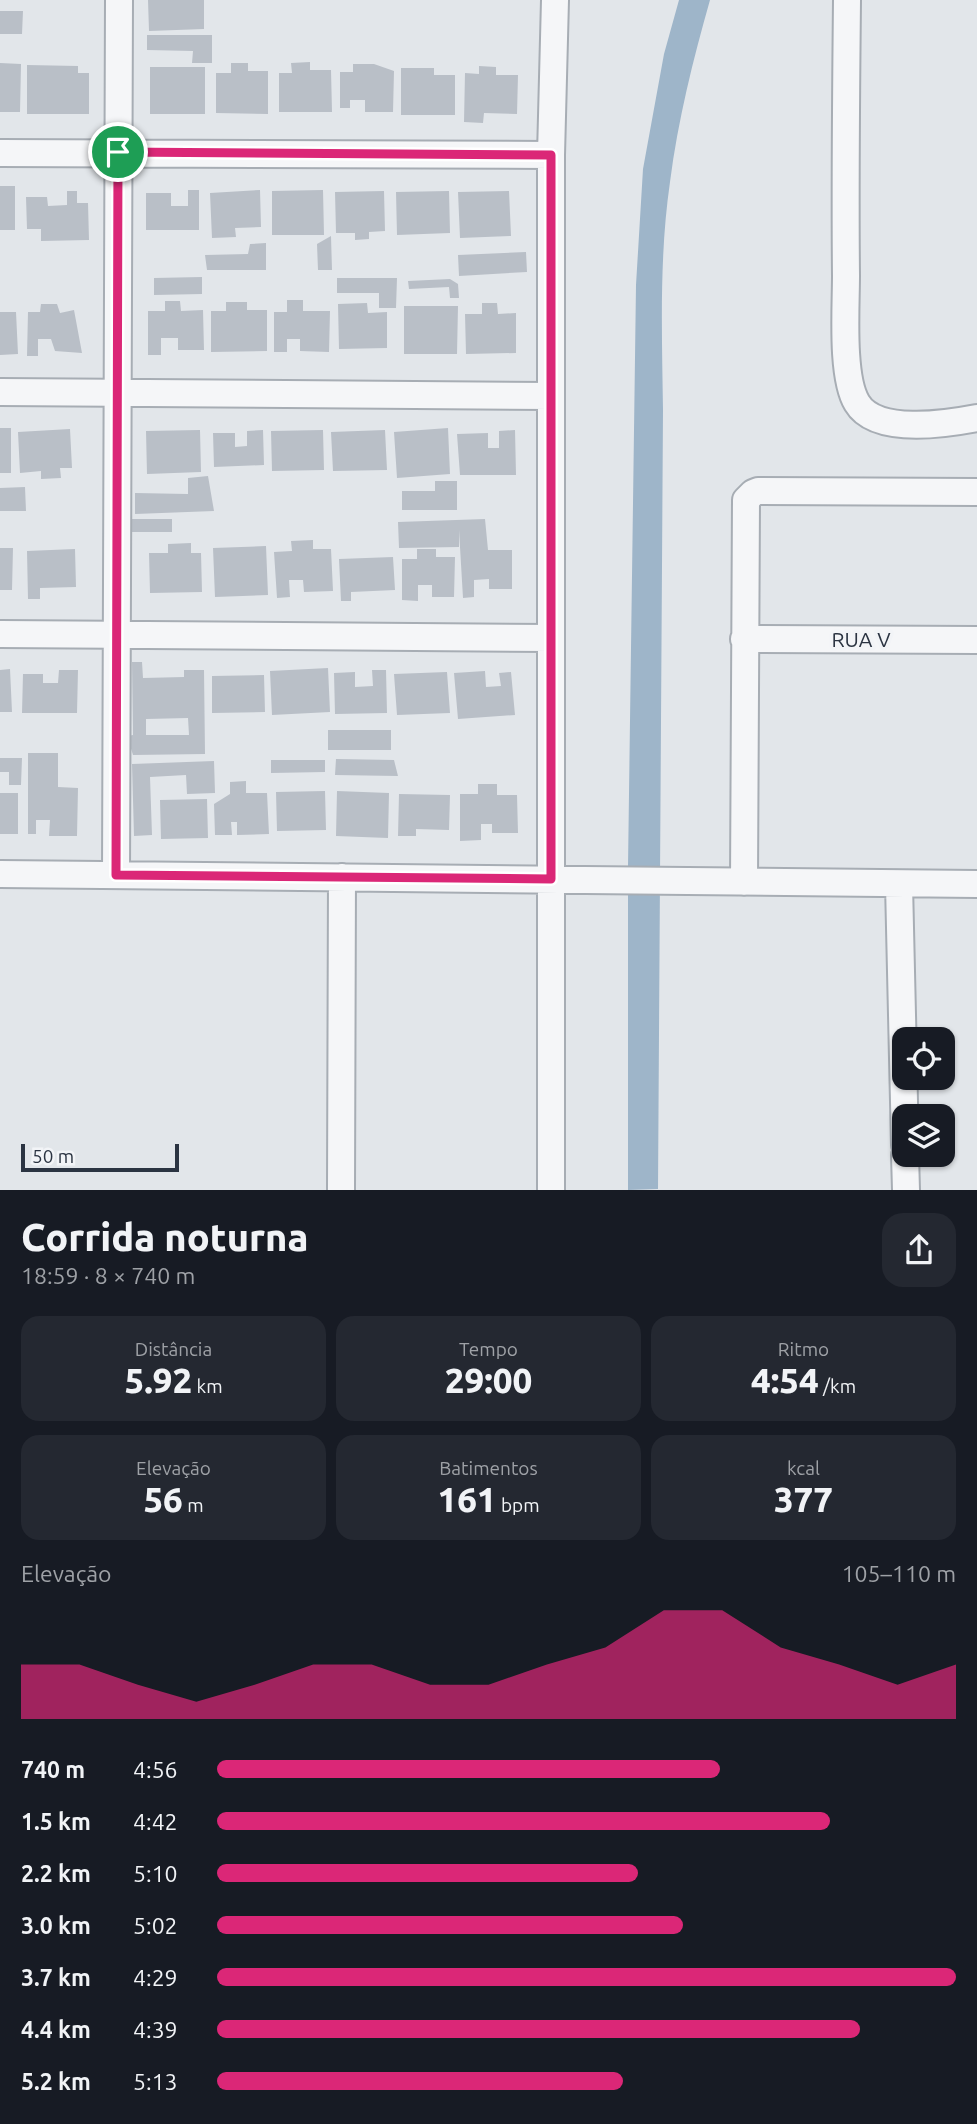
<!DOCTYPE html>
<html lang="pt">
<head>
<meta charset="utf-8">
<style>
  body { margin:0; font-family:Ubuntu,sans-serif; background:#242831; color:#f1f3f6; height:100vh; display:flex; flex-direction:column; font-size:26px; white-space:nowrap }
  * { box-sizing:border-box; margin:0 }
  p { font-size:23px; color:#9ea1a6 }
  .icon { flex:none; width:38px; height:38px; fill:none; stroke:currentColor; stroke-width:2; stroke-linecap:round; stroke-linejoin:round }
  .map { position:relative; height:1190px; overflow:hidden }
  .drawer { display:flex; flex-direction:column; background:#171b24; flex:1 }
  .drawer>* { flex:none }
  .controls { position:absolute; left:892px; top:1027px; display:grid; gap:14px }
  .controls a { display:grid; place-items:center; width:63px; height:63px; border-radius:14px; background:#171b24; box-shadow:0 2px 5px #0004; font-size:35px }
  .scale { position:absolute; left:21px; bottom:18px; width:158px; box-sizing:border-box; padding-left:7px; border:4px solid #2b3442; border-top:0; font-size:19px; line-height:24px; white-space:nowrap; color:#2b3442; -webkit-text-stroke:5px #f2f4f7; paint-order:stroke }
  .pin { position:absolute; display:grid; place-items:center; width:60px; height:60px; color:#fff; margin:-30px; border:4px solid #fff; border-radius:50%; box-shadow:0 2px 7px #0007 }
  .round { display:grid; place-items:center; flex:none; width:74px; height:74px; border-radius:21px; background:#242831 }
  .overview { display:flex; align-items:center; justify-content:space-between; height:119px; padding:0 21px }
  h1 { font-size:38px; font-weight:800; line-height:52px }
  .metrics { display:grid; grid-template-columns:repeat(3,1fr); gap:10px; height:119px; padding:7px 21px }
  .metrics div { display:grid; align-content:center; border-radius:18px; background:#242831; text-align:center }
  .metrics b { font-size:35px; font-weight:800 }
  .metrics small { font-size:19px; font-weight:400 }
  .metrics p { font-size:19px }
  .chart { height:196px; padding:14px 21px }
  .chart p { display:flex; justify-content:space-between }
  .chart svg { width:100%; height:126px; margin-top:7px; fill:#db2777; opacity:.7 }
  ul { padding:0 21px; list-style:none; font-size:23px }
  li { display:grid; grid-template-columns:112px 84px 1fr; align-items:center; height:52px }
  li i { height:18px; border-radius:9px; background:#db2777 }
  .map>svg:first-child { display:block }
  .water { fill:#9eb5c9 }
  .building { fill:#b9bfc7; fill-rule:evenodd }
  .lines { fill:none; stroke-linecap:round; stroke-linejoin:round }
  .minor-casing { stroke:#a7adb4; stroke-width:30 }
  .minor { stroke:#f5f6f8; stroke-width:26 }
  .route-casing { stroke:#fff; stroke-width:14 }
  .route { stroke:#db2777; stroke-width:9 }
  .labels { text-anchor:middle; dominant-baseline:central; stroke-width:7; stroke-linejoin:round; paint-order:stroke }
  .street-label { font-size:21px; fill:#2b3442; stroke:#f2f4f7 }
</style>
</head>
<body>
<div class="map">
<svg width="977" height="1190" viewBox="0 0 977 1190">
  <rect width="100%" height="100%" fill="#e2e6ea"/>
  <path class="water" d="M 679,0 L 710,0 C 693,60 678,120 670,182 C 659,258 662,334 663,410 L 658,1189 L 628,1190 L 628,867 L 636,285 L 643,169 L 664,54 Z"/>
  <path class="building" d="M 148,0 L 204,0 L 204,29 L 149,31 Z
    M 0,11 L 23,11 L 22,34 L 0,34 Z
    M 147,35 L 212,35 L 212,63 L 192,63 L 193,51 L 147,50 Z
    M 310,62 L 310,70 L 331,70 L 332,112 L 279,112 L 279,73 L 292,73 L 291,63 Z
    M 0,63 L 21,64 L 20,112 L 0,112 Z
    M 231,63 L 248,63 L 248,71 L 268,71 L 268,114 L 216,113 L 216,73 L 231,73 Z
    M 353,64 L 374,64 L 394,71 L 393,112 L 365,112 L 365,100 L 350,100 L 350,108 L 340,108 L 340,72 L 353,72 Z
    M 27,65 L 78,66 L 78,73 L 89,73 L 89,114 L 27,114 Z
    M 479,66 L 496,67 L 496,75 L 518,75 L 517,114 L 484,113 L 483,123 L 464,122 L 465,73 L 479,74 Z
    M 150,67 L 205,67 L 205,114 L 150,114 Z
    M 401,68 L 434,68 L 434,75 L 455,75 L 455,115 L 401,115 Z
    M 0,186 L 15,186 L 15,230 L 0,230 Z
    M 188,190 L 199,190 L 199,230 L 146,230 L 146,193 L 171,193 L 171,206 L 188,206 Z
    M 260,190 L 261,227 L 235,228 L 236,237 L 212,238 L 210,193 Z
    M 323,190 L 324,235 L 272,235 L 272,191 Z
    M 67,191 L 77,191 L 77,203 L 88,203 L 89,240 L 41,241 L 41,229 L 27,229 L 26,197 L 47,197 L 48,206 L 67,205 Z
    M 384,191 L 385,231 L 369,232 L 369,239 L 355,240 L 355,233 L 336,233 L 335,192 Z
    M 449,191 L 450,233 L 397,235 L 396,192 Z
    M 509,191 L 511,236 L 460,238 L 458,192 Z
    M 331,236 L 332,270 L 318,270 L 317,244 Z
    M 266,243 L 266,270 L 207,270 L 205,255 L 248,254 L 250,244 Z
    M 526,252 L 527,272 L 459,276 L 458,255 Z
    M 202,277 L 202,294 L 154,295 L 154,278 Z
    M 337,278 L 397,278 L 396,308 L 379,308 L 379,293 L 337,293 Z
    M 450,279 L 458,284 L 459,298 L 450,298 L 449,287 L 409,289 L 408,281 Z
    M 287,300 L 303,300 L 303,311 L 330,311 L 329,352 L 300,351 L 300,339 L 287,339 L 287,352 L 274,352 L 274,312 L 287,312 Z
    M 165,301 L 180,301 L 181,311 L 203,310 L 204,350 L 178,350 L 178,338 L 161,338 L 161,355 L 148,355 L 148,311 L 165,311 Z
    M 226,302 L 247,302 L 247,310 L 267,310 L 267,351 L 211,352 L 211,311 L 226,311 Z
    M 367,303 L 368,313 L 387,312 L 387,348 L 339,349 L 338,304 Z
    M 482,303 L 497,303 L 498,314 L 516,313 L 516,353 L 466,354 L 465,314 L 482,314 Z
    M 41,304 L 57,304 L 60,313 L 74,310 L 82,353 L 55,351 L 51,339 L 38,339 L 38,356 L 27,356 L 28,312 L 40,312 Z
    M 404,306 L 458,306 L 457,354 L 404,354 Z
    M 0,312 L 16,312 L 18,354 L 0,355 Z
    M 0,428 L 11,428 L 11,473 L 0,473 Z
    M 448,428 L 450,474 L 397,478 L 394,432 Z
    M 70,429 L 72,468 L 60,468 L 61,478 L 41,479 L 41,471 L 20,473 L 18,432 Z
    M 200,430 L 201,472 L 147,474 L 146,431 Z
    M 263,430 L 264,465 L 214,467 L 213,433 L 235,433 L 235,447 L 247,446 L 247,431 Z
    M 323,430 L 324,470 L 272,471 L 271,431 Z
    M 385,430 L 387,470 L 333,471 L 331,432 Z
    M 515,430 L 516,475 L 460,475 L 457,434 L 488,433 L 488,448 L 499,448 L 499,431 Z
    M 208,476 L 214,511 L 135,514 L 135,493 L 188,494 L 188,478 Z
    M 435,481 L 457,481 L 457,510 L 402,510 L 402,491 L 435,491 Z
    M 25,487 L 26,511 L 0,511 L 0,488 Z
    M 132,519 L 172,519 L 172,532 L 132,532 Z
    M 485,519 L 488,550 L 512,550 L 512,589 L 489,589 L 489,579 L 474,580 L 474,597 L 463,598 L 459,530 L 459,547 L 399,548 L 398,522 Z
    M 313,540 L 313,549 L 331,549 L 333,591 L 304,592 L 303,580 L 289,580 L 290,597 L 277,598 L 274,552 L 292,551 L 291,541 Z
    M 191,543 L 191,553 L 201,553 L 202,592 L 150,593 L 149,553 L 168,553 L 168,544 Z
    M 266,546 L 268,595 L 215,597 L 213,548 Z
    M 0,548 L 13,548 L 12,590 L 0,590 Z
    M 75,549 L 76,587 L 40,588 L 40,599 L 28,599 L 27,551 Z
    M 417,549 L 436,549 L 436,557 L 455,557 L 454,597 L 432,597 L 432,585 L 418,585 L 418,601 L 402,600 L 402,559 L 417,559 Z
    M 393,557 L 395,590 L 351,592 L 351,601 L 341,601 L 339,559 Z
    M 132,662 L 142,662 L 143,678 L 184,677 L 184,670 L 204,670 L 205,754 L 133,755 L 127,736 L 133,735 ZM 188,718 L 189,735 L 146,735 L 146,719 Z
    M 328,668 L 330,712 L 272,715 L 270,671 Z
    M 10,669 L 12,712 L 0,712 L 0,670 Z
    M 59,670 L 78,670 L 77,713 L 22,713 L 23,674 L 43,674 L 43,683 L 58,683 Z
    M 372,670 L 386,670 L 387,713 L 335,714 L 334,673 L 355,672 L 355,687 L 373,686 Z
    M 485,671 L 486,687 L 501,686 L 499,673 L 511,672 L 515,715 L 458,719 L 454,673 Z
    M 447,672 L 450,713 L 397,715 L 394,674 Z
    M 264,675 L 265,712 L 212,713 L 212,676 Z
    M 328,730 L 391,730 L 391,750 L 328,750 Z
    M 28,753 L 58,753 L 58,787 L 78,788 L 77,836 L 49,836 L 50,820 L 36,820 L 36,834 L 28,834 Z
    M 0,758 L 22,758 L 21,785 L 9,785 L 9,772 L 0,772 Z
    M 336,759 L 394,760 L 398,776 L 335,775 Z
    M 271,760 L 325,760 L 325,772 L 271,773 Z
    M 214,761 L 215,793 L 187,794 L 186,775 L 150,777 L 152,835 L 134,836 L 132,764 Z
    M 246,781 L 246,793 L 267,793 L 269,834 L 237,835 L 237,822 L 231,822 L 232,835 L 215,835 L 214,804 L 230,794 L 230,782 Z
    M 478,784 L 497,784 L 497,795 L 517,795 L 518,833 L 492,833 L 492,824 L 481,824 L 481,840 L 460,841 L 460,794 L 478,794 Z
    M 325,791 L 326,830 L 277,831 L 276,792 Z
    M 337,791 L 389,793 L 388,838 L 336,836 Z
    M 0,793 L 18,793 L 18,834 L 0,834 Z
    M 399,794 L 450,795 L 449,830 L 416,829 L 416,836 L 398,836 Z
    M 207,799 L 208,838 L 161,839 L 160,800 Z"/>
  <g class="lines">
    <g class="minor-casing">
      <path id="minor" d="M 847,0 C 846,92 845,184 846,276 C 846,307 841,377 857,403 C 876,435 946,424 977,418
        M 0,153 L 551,155
        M 0,392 L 551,396
        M 0,634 L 551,638
        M 744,639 L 977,640
        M 0,874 L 977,884
        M 116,875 L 119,0
        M 744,882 L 746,500 L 753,493 L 758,491 L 977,492
        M 899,884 L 905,1145
        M 905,1155 L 906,1190
        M 341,1190 L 342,877
        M 551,1190 L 551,155 L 555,0"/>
    </g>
    <use href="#minor" class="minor"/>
  </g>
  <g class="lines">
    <g class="route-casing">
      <path id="route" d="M 118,152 L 551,155 L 551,879 L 116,875 Z"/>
    </g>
    <use href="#route" class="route"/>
  </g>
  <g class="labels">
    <g class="street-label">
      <text x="861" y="639">RUA V</text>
    </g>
  </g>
</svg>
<div class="controls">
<a><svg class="icon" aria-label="locate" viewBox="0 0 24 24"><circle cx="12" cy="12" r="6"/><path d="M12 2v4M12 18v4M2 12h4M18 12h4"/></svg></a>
<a><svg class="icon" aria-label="layers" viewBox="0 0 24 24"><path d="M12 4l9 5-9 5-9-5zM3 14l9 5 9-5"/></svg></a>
</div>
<div class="scale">50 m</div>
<div class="pin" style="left:118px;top:152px;background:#1e9e55"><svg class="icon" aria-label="arrive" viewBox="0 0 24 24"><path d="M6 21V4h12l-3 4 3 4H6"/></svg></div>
</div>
<section class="drawer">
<div class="overview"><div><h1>Corrida noturna</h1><p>18:59 · 8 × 740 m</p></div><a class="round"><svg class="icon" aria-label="share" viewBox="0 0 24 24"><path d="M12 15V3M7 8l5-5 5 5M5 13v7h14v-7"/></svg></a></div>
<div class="metrics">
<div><p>Distância</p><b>5.92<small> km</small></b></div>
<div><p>Tempo</p><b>29:00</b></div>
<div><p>Ritmo</p><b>4:54<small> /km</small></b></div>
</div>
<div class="metrics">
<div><p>Elevação</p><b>56<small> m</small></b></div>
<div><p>Batimentos</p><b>161<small> bpm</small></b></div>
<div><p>kcal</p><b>377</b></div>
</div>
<div class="chart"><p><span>Elevação</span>105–110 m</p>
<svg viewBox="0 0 160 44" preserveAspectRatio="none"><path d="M0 44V25L10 25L20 32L30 38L40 32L50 25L60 25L70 32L80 32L90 25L100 19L110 6L120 6L130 19L140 25L150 32L160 25V44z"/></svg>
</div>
<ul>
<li><b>740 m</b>4:56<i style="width:68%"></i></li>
<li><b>1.5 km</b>4:42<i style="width:83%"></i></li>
<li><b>2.2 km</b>5:10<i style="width:57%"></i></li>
<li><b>3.0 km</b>5:02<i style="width:63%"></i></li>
<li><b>3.7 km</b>4:29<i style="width:100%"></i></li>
<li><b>4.4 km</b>4:39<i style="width:87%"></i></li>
<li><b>5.2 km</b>5:13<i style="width:55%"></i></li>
</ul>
</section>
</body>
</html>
